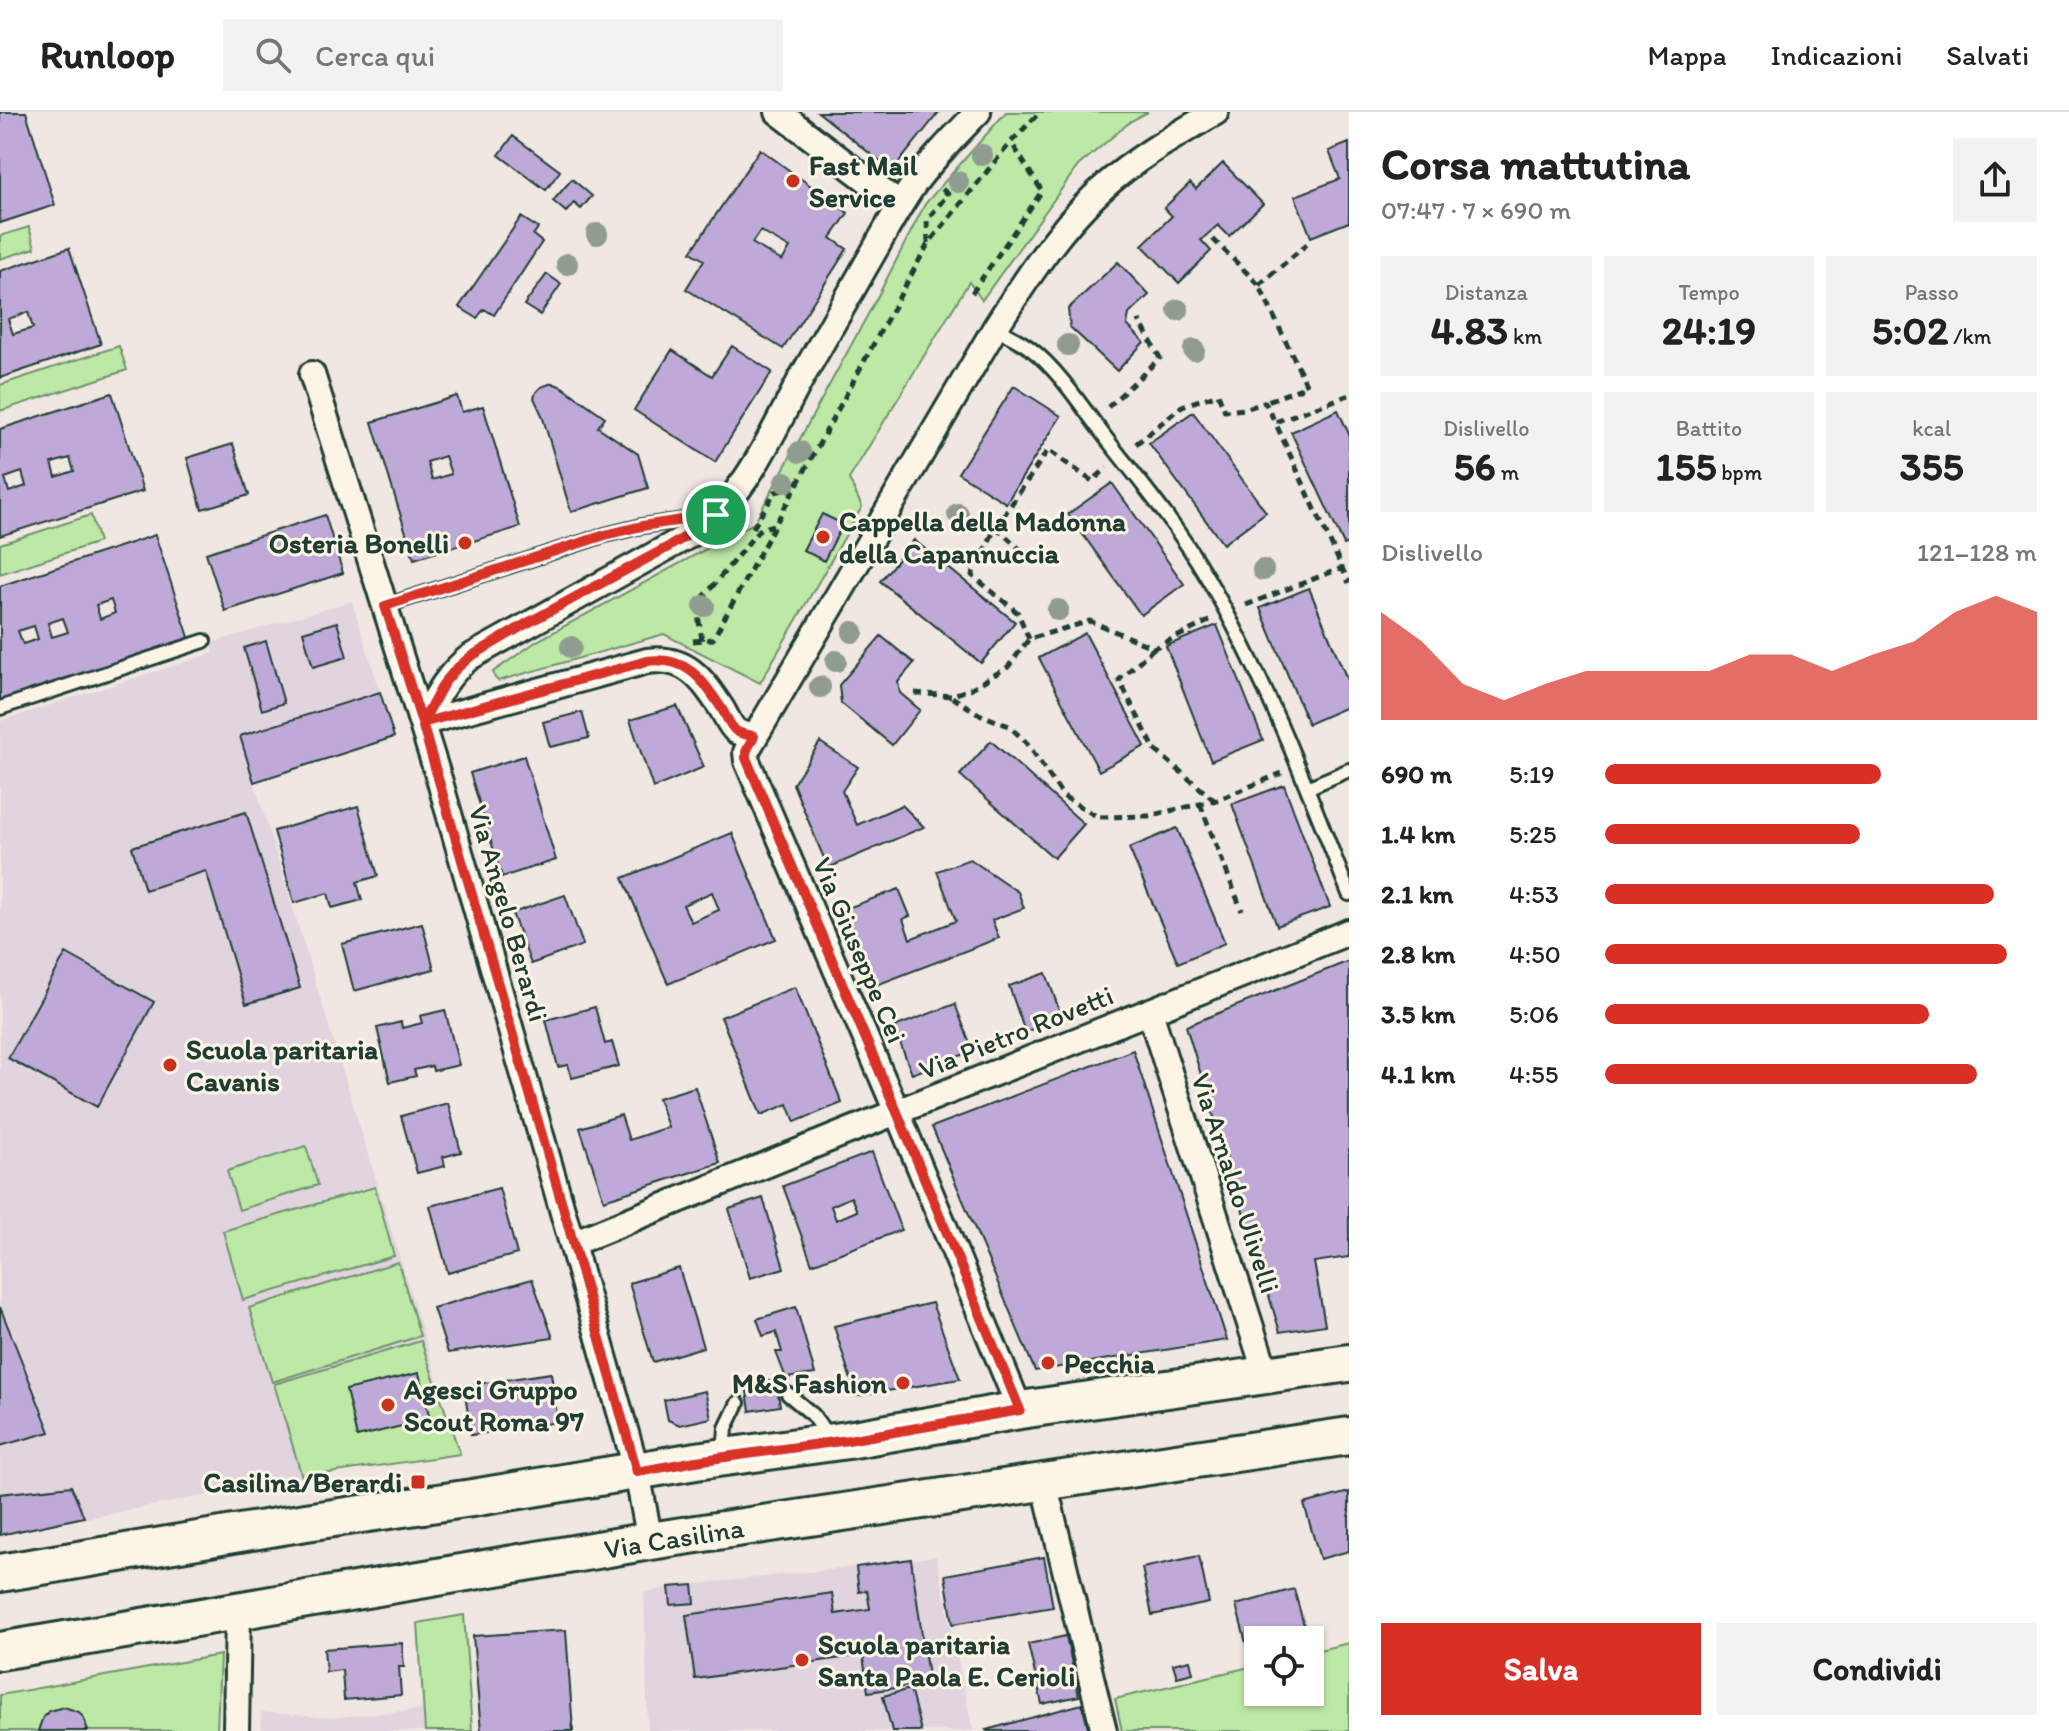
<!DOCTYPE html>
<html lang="it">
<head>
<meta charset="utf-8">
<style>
  body { margin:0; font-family:Itim,sans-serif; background:#f2f2f2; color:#222; height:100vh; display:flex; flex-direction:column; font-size:30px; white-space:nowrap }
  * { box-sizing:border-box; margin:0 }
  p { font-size:26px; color:#767676 }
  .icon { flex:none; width:44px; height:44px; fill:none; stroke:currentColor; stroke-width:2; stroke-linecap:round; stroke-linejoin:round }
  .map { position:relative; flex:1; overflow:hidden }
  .sheet { display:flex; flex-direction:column; background:#fff; width:720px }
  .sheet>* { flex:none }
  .buttons { position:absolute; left:1244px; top:1514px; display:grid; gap:16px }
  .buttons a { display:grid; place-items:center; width:80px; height:80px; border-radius:0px; background:#fff; box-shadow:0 2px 6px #0004; font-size:40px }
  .pin { position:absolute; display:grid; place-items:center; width:68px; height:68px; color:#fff; margin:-34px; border:4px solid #fff; border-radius:50%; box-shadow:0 2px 8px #0007 }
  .round { display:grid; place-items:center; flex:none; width:84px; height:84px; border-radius:0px; background:#f2f2f2 }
  .overview { display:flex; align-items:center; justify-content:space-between; height:136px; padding:0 32px }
  h1 { font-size:44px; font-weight:800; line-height:60px }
  .figures { display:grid; grid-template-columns:repeat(3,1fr); gap:12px; height:136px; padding:8px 32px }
  .figures div { display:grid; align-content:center; border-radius:0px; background:#f2f2f2; text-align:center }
  .figures b { font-size:40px; font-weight:800 }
  .figures small { font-size:22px; font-weight:400 }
  .figures p { font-size:22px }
  .chart { height:224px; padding:16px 32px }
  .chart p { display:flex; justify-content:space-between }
  .chart svg { width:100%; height:144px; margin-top:8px; fill:#d93025; opacity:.7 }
  .cta { display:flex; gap:16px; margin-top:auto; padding:16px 32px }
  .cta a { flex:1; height:92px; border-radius:0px; background:#d93025; color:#fff; font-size:32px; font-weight:800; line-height:92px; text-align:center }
  .cta a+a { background:#f2f2f2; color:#222 }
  ul { padding:0 32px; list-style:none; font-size:26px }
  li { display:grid; grid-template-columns:128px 96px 1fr; align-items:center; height:60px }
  li i { height:20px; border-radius:10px; background:#d93025 }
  header { display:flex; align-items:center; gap:48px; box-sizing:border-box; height:112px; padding:0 40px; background:#fff; border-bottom:2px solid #e0e0e0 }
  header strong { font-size:38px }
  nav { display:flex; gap:44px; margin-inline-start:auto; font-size:28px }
  .search { width:560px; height:72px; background:#f2f2f2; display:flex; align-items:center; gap:20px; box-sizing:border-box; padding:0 28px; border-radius:0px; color:#767676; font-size:30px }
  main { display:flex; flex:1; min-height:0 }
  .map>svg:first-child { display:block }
  .built { fill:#e1d4df }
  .green { fill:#bde8a5; stroke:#6e926c; stroke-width:2 }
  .building { fill:#bea9d8; stroke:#1f3d34; stroke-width:2; fill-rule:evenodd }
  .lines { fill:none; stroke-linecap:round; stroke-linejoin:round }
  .service-casing { stroke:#1f3d34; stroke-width:18 }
  .minor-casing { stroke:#1f3d34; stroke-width:30 }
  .secondary-casing { stroke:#1f3d34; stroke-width:42 }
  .path { stroke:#1f3d34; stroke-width:5; stroke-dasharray:8 6; stroke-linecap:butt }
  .service { stroke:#fcf5e5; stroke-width:12 }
  .minor { stroke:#fcf5e5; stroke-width:24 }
  .secondary { stroke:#fcf5e5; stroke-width:36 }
  .tree { fill:#8f9c8f }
  .route-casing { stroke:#fff; stroke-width:16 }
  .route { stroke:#d93025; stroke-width:10 }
  .poi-dot { fill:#c8321e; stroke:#fcf5e5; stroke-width:3 }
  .labels { text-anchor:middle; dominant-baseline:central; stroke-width:6; stroke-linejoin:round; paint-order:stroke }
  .poi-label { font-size:28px; font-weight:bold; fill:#1f3d34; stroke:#fcf5e5; text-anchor:start }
  .street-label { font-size:28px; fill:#1f3d34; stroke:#fcf5e5 }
</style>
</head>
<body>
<header>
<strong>Runloop</strong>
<div class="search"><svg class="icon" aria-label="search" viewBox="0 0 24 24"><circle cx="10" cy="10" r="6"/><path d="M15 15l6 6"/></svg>Cerca qui</div>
<nav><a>Mappa</a><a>Indicazioni</a><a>Salvati</a></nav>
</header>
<main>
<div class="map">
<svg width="1349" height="1619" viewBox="0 0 1349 1619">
  <rect width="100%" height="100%" fill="#f0e6e2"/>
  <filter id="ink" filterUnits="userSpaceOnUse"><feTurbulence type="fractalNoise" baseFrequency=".0125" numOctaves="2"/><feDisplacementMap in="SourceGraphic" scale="16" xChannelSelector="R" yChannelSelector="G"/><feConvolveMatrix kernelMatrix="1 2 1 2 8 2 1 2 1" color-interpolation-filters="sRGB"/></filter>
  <g filter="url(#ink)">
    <path class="built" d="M 352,489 L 380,580 L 240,624 L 460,1342 L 302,1365 L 0,1423 L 0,609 L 214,541 L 211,531 Z
      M 936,1444 L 973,1619 L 648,1619 L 644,1481 L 669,1475 L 856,1455 Z
      M 424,1597 L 425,1619 L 262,1619 L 261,1600 L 329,1606 Z"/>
    <path class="green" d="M 1006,0 L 1148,0 L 1131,9 L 1078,54 L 982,188 L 969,170 L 849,367 L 862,395 L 760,571 L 664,522 L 498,569 L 495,566 L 493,560 L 537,529 L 754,411 L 878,184 L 925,92 Z
      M 29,115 L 35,136 L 0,147 L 0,124 Z
      M 119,234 L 127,258 L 0,299 L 0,273 Z
      M 91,403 L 99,430 L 0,462 L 0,432 Z
      M 306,1034 L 318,1073 L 239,1098 L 227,1059 Z
      M 375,1075 L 394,1144 L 243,1188 L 223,1119 Z
      M 398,1150 L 420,1224 L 272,1270 L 249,1196 Z
      M 421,1229 L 460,1342 L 302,1365 L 274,1272 Z
      M 464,1503 L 472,1619 L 425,1619 L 418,1511 Z
      M 1349,1531 L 1349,1619 L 1122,1619 L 1115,1587 L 1258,1553 L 1258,1580 L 1310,1580 L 1310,1540 Z
      M 220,1543 L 217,1619 L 0,1619 L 0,1583 Z"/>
    <path class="building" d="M 0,0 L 26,0 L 55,93 L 0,111 Z
      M 818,0 L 939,0 L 892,59 Z
      M 513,24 L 560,59 L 546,78 L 499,43 Z
      M 1349,31 L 1349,110 L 1311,125 L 1295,84 L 1340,67 L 1329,39 Z
      M 760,37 L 848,101 L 831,126 L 847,137 L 783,237 L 686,177 L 704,148 L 691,140 ZM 760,119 L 790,136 L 782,149 L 752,131 Z
      M 1223,51 L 1263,92 L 1229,124 L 1218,113 L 1201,128 L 1211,139 L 1179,171 L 1142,133 L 1172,104 L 1164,96 L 1190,71 L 1196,77 Z
      M 572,67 L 592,84 L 581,97 L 574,91 L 566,100 L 553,89 Z
      M 521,105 L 538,116 L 533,123 L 542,130 L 494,203 L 484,197 L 477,206 L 459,195 Z
      M 69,136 L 101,232 L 0,266 L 0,159 ZM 28,200 L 33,216 L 13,222 L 8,207 Z
      M 1118,150 L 1149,183 L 1129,202 L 1127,213 L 1144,230 L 1117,259 L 1070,215 L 1068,197 Z
      M 547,162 L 561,172 L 540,203 L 524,193 Z
      M 732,234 L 772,260 L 715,350 L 634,298 L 672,238 L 712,264 Z
      M 552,271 L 562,275 L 605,305 L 598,315 L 638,342 L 648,376 L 571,400 L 542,303 L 534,286 L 536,280 L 541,275 Z
      M 1014,274 L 1061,304 L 1006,391 L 958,361 Z
      M 112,281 L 143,379 L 0,424 L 0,317 ZM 70,346 L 74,359 L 56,365 L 52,351 ZM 22,360 L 26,374 L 9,380 L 5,366 Z
      M 457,284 L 462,300 L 483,294 L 520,415 L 414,447 L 372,310 ZM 445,344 L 451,362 L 432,368 L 427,350 Z
      M 1338,298 L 1349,322 L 1349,430 L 1344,433 L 1291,320 Z
      M 1193,300 L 1266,400 L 1223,432 L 1149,331 Z
      M 233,332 L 249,383 L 202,397 L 187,346 Z
      M 1112,371 L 1184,472 L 1141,503 L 1068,402 Z
      M 822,402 L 843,412 L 824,449 L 803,438 Z
      M 325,403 L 343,461 L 225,499 L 206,441 Z
      M 155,423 L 190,528 L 0,590 L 0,474 ZM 111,488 L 115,501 L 100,507 L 96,493 ZM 63,506 L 68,520 L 52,525 L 48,511 ZM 34,514 L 38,527 L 23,532 L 18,519 Z
      M 914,428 L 1015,510 L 981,551 L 880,469 Z
      M 1309,476 L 1349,572 L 1349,594 L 1308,612 L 1260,496 Z
      M 337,510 L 347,545 L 313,555 L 303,520 Z
      M 1217,513 L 1263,628 L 1211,649 L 1166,534 Z
      M 1085,521 L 1145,634 L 1099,659 L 1039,546 Z
      M 881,524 L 914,551 L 898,570 L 900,581 L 920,598 L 892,633 L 841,591 L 839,573 Z
      M 266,529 L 284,591 L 262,598 L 244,536 Z
      M 380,580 L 394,625 L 254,670 L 240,624 Z
      M 677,594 L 704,655 L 653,676 L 630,608 Z
      M 582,600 L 589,626 L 550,635 L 543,610 Z
      M 991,629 L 1084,712 L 1054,746 L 960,663 Z
      M 820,630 L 858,655 L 842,679 L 857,713 L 902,693 L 924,715 L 828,756 L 793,672 Z
      M 524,644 L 556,748 L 502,765 L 470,661 Z
      M 1284,673 L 1330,795 L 1277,814 L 1232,692 Z
      M 358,694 L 378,764 L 357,770 L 362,788 L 332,796 L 328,781 L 294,791 L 274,719 Z
      M 246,700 L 300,876 L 246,892 L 206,759 L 145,778 L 132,735 Z
      M 1177,716 L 1225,831 L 1178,851 L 1129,736 Z
      M 732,721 L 776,827 L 668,872 L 623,766 ZM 712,780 L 719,798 L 691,810 L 683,793 Z
      M 970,747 L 1018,780 L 1024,796 L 992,808 L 999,826 L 874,874 L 845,797 L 899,777 L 910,804 L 903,807 L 910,827 L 956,809 L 937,759 Z
      M 565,783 L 583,833 L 531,852 L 512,801 Z
      M 422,811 L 434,857 L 354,879 L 342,832 Z
      M 66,841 L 154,890 L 97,995 L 8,946 Z
      M 1349,849 L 1349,1145 L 1314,1150 L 1325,1213 L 1280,1220 L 1186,914 Z
      M 1046,861 L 1062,906 L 1025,920 L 1009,874 Z
      M 795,875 L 842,991 L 795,1010 L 788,992 L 761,1003 L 721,905 Z
      M 955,892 L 973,939 L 912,962 L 894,915 Z
      M 595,895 L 605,932 L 612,930 L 619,954 L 572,966 L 568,953 L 558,955 L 546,908 Z
      M 445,898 L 459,953 L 433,959 L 432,954 L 414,958 L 416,964 L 390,970 L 377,916 L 401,910 L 402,916 L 422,911 L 420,904 Z
      M 1133,938 L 1227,1228 L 1035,1259 L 932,1015 Z
      M 695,975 L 720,1051 L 604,1088 L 580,1016 L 621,1003 L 629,1028 L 668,1015 L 658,986 Z
      M 448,991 L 461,1040 L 443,1045 L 445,1054 L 417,1061 L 401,1004 Z
      M 872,1040 L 901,1118 L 812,1152 L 783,1074 ZM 851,1085 L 857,1099 L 836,1108 L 831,1094 Z
      M 499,1076 L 517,1142 L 448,1161 L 430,1094 Z
      M 763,1086 L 784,1156 L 750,1166 L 729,1097 Z
      M 679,1156 L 703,1235 L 653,1250 L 629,1171 Z
      M 532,1167 L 553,1226 L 448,1241 L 433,1196 Z
      M 932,1191 L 960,1267 L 856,1284 L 834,1214 Z
      M 0,1195 L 50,1320 L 0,1334 Z
      M 796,1195 L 815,1262 L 786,1266 L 776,1240 L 782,1240 L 776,1220 L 763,1224 L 757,1207 Z
      M 419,1261 L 430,1307 L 357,1325 L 346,1278 Z
      M 551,1261 L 558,1310 L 471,1323 L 464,1274 Z
      M 776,1268 L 780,1294 L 750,1299 L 746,1273 Z
      M 705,1279 L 711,1306 L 680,1313 L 668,1308 L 664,1288 Z
      M 71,1374 L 84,1405 L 0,1423 L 0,1382 Z
      M 1349,1380 L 1349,1439 L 1320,1447 L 1304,1392 Z
      M 1199,1444 L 1209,1491 L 1152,1503 L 1142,1456 Z
      M 1044,1445 L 1053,1495 L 953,1512 L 945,1463 Z
      M 911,1447 L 929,1571 L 868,1580 L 863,1543 L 695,1567 L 686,1503 L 832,1481 L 835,1502 L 870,1497 L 867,1478 L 859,1480 L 856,1455 Z
      M 693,1473 L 695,1491 L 671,1493 L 669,1475 Z
      M 1294,1477 L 1308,1528 L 1258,1528 L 1258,1548 L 1251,1550 L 1236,1493 Z
      M 566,1518 L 573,1619 L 481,1619 L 473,1524 Z
      M 1066,1524 L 1079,1584 L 1042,1592 L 1028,1532 Z
      M 402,1531 L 404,1555 L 399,1555 L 401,1583 L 344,1588 L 342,1558 L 326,1560 L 324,1537 Z
      M 1190,1548 L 1193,1561 L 1177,1565 L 1173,1552 Z
      M 910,1577 L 921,1619 L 892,1619 L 883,1584 Z
      M 1082,1592 L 1089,1619 L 987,1619 L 986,1618 Z
      M 64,1595 L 79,1600 L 84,1606 L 88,1619 L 38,1619 L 43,1605 L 49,1599 Z"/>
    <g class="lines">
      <g class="service-casing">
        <path id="service" d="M 995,216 C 1007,223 1020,228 1031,237 C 1061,260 1085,300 1109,330 C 1144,374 1180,418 1208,467 C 1266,567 1307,675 1349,782
          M 385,494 L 605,423 L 642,414 L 705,405
          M 0,596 L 204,529
          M 1307,676 L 1349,658
          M 788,1282 L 813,1303 L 830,1327
          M 724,1341 L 726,1316 L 738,1291"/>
      </g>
      <g class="minor-casing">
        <path id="minor" d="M 778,0 L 900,93
          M 312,262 L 440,670 L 628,1328 L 637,1360 L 650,1429
          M 422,611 C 435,587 447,562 470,545 L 690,423 C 746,387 771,322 802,265 C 823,228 845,191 866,153 C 884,123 899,91 920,64 C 938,41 958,21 978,0
          M 422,611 L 647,549 C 687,544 702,567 722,597 C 726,604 730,614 736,619 C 741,622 749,623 754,624
          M 1150,900 L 1266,1262
          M 573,1131 L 859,1015 L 1349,820
          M 1020,1298 L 897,1000 L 747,649 L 746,640 L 995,216 C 1030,161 1066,105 1118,63 C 1148,39 1183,19 1216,0
          M 1044,1370 L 1104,1619
          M 236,1619 L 238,1498"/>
      </g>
      <g class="secondary-casing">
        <path id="secondary" d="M 0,1461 L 306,1410 L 472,1386 L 696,1349 L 848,1328 L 1020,1298 L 1349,1251
          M 0,1539 L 650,1429 L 1349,1324"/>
      </g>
      <path class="path" d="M 1213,127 L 1259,173 L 1307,274 L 1265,290
        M 928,131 L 927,108 L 948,82 L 941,76
        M 1259,173 L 1307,132
        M 972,181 L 1042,79 L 1011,30
        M 1349,283 L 1275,310 L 1349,471
        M 1108,295 L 1160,246 L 1139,208
        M 1136,332 L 1182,294 L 1218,282 L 1225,299 L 1246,297 L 1265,290 L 1275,310
        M 996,415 L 1036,452
        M 753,416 L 775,380 L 794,376
        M 1246,493 L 1342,456
        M 1029,527 L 1018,501 L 972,463 L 996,415 L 1048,338 L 1092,369 L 1107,356
        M 702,528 L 698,503 L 698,492 L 759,418 L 773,413
        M 693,529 L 713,527 L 928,132 L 1011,30 L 1040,0
        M 1154,536 L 1119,568 L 1155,638 L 1214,688
        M 915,581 L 951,584 L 970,577 L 1008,555 L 1029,527 L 1090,509 L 1154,536 L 1211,508
        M 952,585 L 979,602 L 1009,614 L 1027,631 L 1063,684 L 1098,705 L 1148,704 L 1200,692 L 1215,689 L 1282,661
        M 1200,692 L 1242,799"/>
      <use href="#service" class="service"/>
      <use href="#minor" class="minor"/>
      <use href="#secondary" class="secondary"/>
    </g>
    <g class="tree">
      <circle cx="982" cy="43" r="11"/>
      <circle cx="958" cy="70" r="11"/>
      <circle cx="597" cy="122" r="11"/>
      <circle cx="567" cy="152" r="11"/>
      <circle cx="1178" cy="198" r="11"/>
      <circle cx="1068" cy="233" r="11"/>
      <circle cx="1194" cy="238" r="11"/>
      <circle cx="800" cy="340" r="11"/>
      <circle cx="785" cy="370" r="11"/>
      <circle cx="958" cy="402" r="11"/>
      <circle cx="1263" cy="458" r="11"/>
      <circle cx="704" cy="494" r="11"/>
      <circle cx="1058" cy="498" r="11"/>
      <circle cx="853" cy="520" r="11"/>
      <circle cx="571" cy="535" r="11"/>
      <circle cx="836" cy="549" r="11"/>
      <circle cx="820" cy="575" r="11"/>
    </g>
  </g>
  <g class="lines" filter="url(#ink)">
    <g class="route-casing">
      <path id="route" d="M 716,403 L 703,414 L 670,434 L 524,513 L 470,545 L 456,557 L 444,571 L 422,611 L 567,1109 L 637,1360 L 696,1349 L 848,1328 L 1020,1298 L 897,1000 L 746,646 L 746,640 L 754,624 C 749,623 741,622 736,619 C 730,614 726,604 722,597 C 702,567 687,544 647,549 L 422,611 L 385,494 L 605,423 L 642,414 L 716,403"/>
    </g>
    <use href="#route" class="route"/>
  </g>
  <g class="poi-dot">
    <circle cx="793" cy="69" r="8"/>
    <circle cx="823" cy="425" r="8"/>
    <circle cx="465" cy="431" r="8"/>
    <circle cx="170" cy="953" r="8"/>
    <circle cx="1048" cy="1251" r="8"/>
    <circle cx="903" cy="1271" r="8"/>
    <circle cx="388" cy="1293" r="8"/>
    <rect x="410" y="1362" width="16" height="16" rx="4"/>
    <circle cx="802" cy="1548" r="8"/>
  </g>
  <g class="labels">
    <g class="poi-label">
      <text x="809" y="53">Fast Mail<tspan x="809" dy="32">Service</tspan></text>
      <text x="839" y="409">Cappella della Madonna<tspan x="839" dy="32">della Capannuccia</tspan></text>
      <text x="449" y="431" text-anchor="end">Osteria Bonelli</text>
      <text x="186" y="937">Scuola paritaria<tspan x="186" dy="32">Cavanis</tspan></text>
      <text x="1064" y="1251">Pecchia</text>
      <text x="887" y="1271" text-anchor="end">M&amp;S Fashion</text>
      <text x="404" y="1277">Agesci Gruppo<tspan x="404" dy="32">Scout Roma 97</tspan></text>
      <text x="402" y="1370" text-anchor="end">Casilina/Berardi</text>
      <text x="818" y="1532">Scuola paritaria<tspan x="818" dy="32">Santa Paola E. Cerioli</tspan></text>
    </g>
    <g class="street-label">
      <text transform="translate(509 801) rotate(74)">Via Angelo Berardi</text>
      <text transform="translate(860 838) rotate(67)">Via Giuseppe Cei</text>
      <text transform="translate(1016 920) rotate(-22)">Via Pietro Rovetti</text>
      <text transform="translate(1236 1071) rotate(72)">Via Arnaldo Ulivelli</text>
      <text transform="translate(674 1426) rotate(-9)">Via Casilina</text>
    </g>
  </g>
</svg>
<div class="buttons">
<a><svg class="icon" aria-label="locate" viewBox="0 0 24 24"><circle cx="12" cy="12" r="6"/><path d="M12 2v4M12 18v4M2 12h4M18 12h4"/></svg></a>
</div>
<div class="pin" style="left:716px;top:403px;background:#1e9e55"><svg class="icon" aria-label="arrive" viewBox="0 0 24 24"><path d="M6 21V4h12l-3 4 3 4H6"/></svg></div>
</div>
<section class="sheet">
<div class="overview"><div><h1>Corsa mattutina</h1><p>07:47 · 7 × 690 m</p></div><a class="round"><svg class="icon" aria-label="share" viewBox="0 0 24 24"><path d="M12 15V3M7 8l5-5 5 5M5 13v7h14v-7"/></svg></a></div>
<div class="figures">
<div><p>Distanza</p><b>4.83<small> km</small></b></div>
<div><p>Tempo</p><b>24:19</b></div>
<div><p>Passo</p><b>5:02<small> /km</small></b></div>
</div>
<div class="figures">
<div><p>Dislivello</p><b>56<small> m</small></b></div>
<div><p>Battito</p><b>155<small> bpm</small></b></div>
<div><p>kcal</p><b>355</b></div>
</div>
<div class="chart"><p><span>Dislivello</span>121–128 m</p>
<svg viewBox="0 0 160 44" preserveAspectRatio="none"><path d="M0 44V11L10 20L20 33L30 38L40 33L50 29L60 29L70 29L80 29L90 24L100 24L110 29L120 24L130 20L140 11L150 6L160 11V44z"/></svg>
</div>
<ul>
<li><b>690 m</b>5:19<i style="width:64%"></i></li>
<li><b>1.4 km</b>5:25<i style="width:59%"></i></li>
<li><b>2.1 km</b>4:53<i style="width:90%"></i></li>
<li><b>2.8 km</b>4:50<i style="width:93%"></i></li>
<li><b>3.5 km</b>5:06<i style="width:75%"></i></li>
<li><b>4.1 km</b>4:55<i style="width:86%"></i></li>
</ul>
<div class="cta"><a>Salva</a><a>Condividi</a></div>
</section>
</main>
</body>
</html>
